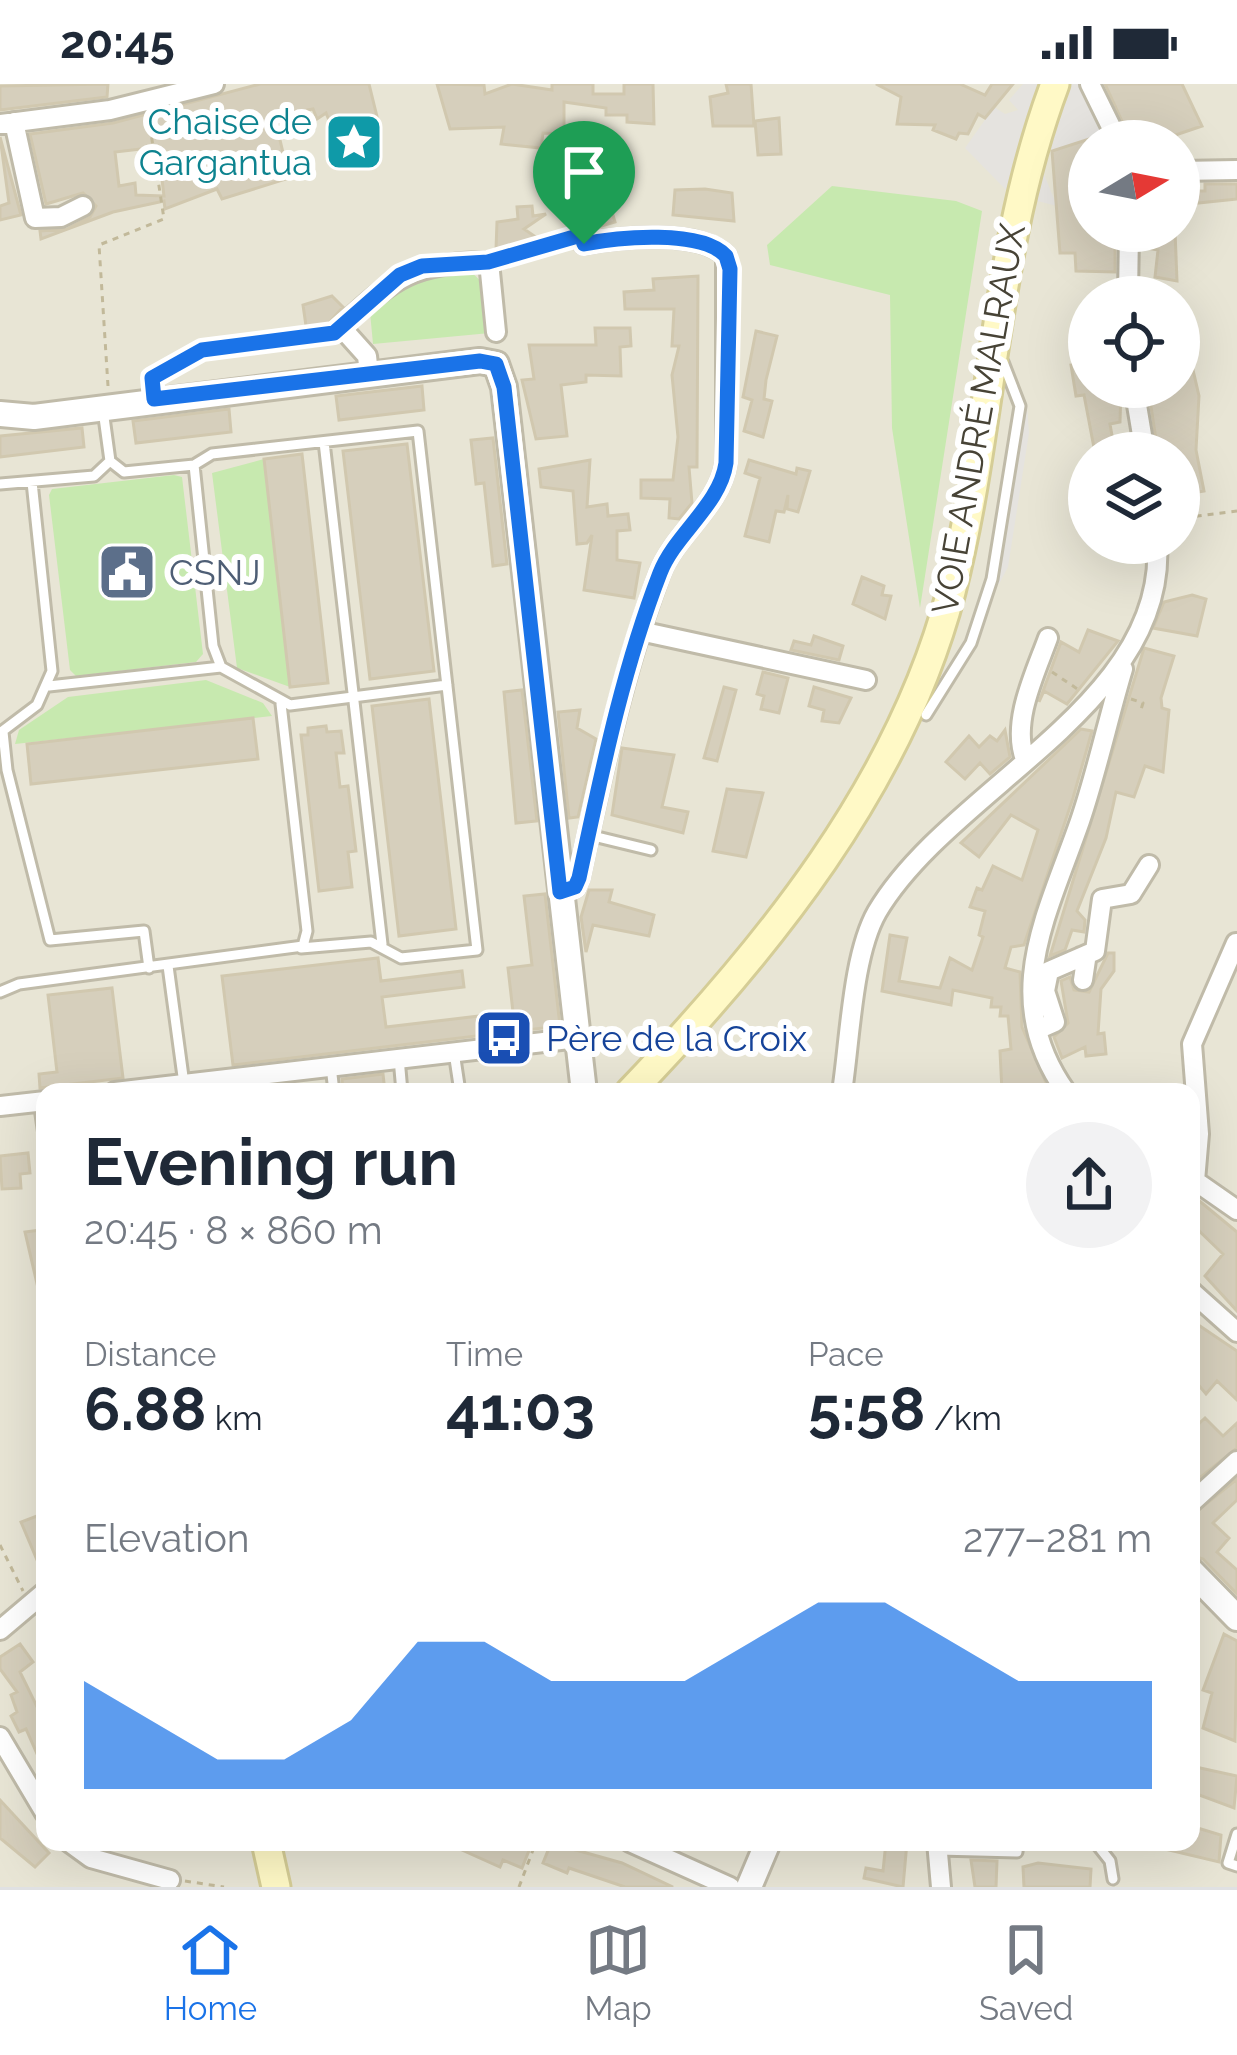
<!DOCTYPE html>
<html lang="en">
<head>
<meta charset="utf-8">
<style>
  body { margin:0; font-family:Raleway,sans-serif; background:#f2f2f3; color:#1f2937; height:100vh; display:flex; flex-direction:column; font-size:45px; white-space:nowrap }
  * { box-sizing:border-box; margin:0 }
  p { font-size:39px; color:#747a83 }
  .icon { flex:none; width:66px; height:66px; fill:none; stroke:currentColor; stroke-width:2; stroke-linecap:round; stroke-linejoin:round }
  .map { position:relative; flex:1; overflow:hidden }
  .drawer { position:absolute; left:36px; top:999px; width:1164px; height:768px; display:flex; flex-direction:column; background:#fff; border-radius:24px; box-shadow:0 12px 48px #0002 }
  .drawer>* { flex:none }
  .needle { width:78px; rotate:80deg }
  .fabs { position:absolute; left:1068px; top:36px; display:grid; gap:24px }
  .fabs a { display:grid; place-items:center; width:132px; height:132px; border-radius:50%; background:#fff; box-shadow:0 12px 48px #0002; font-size:60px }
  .pin { position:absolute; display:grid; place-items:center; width:102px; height:102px; color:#fff; margin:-123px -51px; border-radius:50% 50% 50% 0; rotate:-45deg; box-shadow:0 0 12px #0007 }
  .pin .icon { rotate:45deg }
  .round { display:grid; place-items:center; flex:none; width:126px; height:126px; border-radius:63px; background:#f2f2f3 }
  .head { display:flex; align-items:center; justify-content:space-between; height:204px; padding:0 48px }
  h1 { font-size:66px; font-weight:700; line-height:90px }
  .stats { display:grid; grid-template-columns:repeat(3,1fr); gap:18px; height:204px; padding:12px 48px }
  .stats div { display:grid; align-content:center }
  .stats b { font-size:60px; font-weight:700 }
  .stats small { font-size:33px; font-weight:400 }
  .stats p { font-size:33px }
  .chart { height:336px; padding:24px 48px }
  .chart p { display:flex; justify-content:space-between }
  .chart svg { width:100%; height:216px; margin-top:12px; fill:#1a73e8; opacity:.7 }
  .status { display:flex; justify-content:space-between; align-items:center; height:84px; padding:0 60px; background:#fff; direction:ltr }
  .status svg { height:33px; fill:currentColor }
  .tabs { display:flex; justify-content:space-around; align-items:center; height:168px; border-top:3px solid #e0e1e3; background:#fff; font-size:33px; color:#747a83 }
  .tabs a { display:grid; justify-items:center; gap:6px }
  .tabs .active { color:#1a73e8 }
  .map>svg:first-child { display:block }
  .residential { fill:#e8e5d5; fill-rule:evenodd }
  .green { fill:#c7e9af }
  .parking { fill:#e5e3df }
  .building { fill:#d6cfbc; stroke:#d1c8af; stroke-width:3; fill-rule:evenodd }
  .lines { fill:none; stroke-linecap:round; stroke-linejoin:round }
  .service-casing { stroke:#c0bba9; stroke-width:15 }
  .minor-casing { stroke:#c0bba9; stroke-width:24 }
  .tertiary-casing { stroke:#c0bba9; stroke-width:30 }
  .secondary-casing { stroke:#d5cd96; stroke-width:33 }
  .path { stroke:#c2b99a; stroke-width:3; stroke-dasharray:6 6; stroke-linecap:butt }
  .service { stroke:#fff; stroke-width:9 }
  .minor { stroke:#fff; stroke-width:18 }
  .tertiary { stroke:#fff; stroke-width:24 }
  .secondary { stroke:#fff9c6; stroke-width:27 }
  .route-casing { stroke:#fff; stroke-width:24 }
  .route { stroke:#1a73e8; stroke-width:15 }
  .labels { text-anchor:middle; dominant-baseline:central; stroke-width:12; stroke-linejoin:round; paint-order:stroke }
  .culture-label { font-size:36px; fill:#0d838f; stroke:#fff; text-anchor:end }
  .street-label { font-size:36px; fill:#474336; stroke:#fff }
  .service-label { font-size:36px; fill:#4e5e75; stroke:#fff; text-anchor:start }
  .transit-label { font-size:36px; fill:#164399; stroke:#fff; text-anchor:start }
</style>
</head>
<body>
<div class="status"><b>20:45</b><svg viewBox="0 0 49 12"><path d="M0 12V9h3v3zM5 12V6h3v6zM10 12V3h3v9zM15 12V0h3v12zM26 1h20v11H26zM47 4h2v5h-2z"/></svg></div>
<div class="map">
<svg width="1237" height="1803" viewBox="0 0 1237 1803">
  <rect width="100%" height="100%" fill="#f4f2e7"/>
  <path class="residential" d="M 0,0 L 1237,0 L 1237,1803 L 0,1803 ZM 1089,57 L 1179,57 L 1179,147 L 1089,147 ZM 1089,213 L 1179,213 L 1179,303 L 1089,303 ZM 1089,369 L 1179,369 L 1179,459 L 1089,459 ZM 45,1008 L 1191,1008 L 1191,1758 L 45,1758 Z"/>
  <path class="green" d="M 832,102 L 956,117 L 982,127 L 920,524 L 892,344 L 890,211 L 770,181 L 767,161 Z
    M 468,185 L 486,202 L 490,249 L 373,260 L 370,228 L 402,196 Z
    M 264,375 L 290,603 L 237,584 L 212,389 Z
    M 174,391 L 182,393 L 203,570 L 196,578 L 76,592 L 70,586 L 49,411 L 52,405 Z
    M 206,596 L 263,619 L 272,632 L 15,660 L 19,646 L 68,613 Z"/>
  <path class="parking" d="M 1023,0 L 1079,0 L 1103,51 L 1036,71 L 1057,122 L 1010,110 L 965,64 L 994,23 L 1005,30 L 1018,26 L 1009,16 Z
    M 1014,320 L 1027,321 L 1029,349 L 1008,483 L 999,500 L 985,498 Z"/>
  <path class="building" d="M 108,0 L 107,13 L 0,26 L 0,2 Z
    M 260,0 L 369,0 L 380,45 L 337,55 L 326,29 L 317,35 L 313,25 L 286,30 L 288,35 L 276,39 L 289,94 L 222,115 L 217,105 L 165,125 L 164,117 L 113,128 L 41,155 L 40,147 L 67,145 L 90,133 L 96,122 L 83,109 L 46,120 L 30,50 L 113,39 ZM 158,63 L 164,112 L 136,111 L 135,99 L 119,102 L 115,68 Z
    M 437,0 L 484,1 L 485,10 L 512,0 L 552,6 L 552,0 L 593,0 L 593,10 L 624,10 L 624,0 L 653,0 L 654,40 L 627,38 L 627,31 L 606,31 L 606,24 L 564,18 L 564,50 L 543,49 L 541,64 L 501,60 L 504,43 L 450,45 Z
    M 726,0 L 751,0 L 754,42 L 713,42 L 710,13 L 728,9 Z
    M 876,0 L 960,0 L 985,11 L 992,0 L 1013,0 L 985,34 L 978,30 L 968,50 L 959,49 L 956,55 L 933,46 L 935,41 L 897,40 L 901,13 Z
    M 1105,0 L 1182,0 L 1202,42 L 1158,57 L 1131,57 Z
    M 779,34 L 781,70 L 758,71 L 755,37 Z
    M 0,53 L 21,131 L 0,136 L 0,122 L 9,119 Z
    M 1089,55 L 1089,147 L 1115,147 L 1115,188 L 1076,187 L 1075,169 L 1060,169 L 1052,67 Z
    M 1205,100 L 1237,100 L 1237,115 L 1179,121 L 1179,107 L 1205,107 Z
    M 705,105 L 732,109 L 734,137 L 673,131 L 675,106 Z
    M 608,114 L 615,138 L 588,146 L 581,122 Z
    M 532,122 L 533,132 L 546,130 L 524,145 L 543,158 L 496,165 L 497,138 L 518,135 L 517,123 Z
    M 1142,147 L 1175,147 L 1177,197 L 1155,193 L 1158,166 L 1142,163 Z
    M 698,192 L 697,383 L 689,383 L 692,419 L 679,435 L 669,434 L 670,415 L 641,414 L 641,396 L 673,396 L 678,353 L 672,291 L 679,262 L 672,262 L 674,225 L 625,225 L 624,208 L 654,206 L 653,195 Z
    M 332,212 L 343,223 L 328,240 L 306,242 L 303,221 Z
    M 595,244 L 630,244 L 631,262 L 620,263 L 621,292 L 586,291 L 586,298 L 561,301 L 567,352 L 536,355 L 522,296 L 534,295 L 529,261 L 596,261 Z
    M 756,247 L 777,252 L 766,296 L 764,315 L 772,317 L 763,353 L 744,347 L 752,316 L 743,313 Z
    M 1089,279 L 1089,303 L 1121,305 L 1120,338 L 1110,340 L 1115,369 L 1095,369 L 1084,311 L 1076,312 L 1071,281 Z
    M 1179,286 L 1193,286 L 1199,312 L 1196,366 L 1204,407 L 1192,409 L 1195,429 L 1179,431 L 1179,369 L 1158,369 L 1148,303 L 1179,303 Z
    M 422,302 L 424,326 L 339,336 L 336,312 Z
    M 229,325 L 231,348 L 136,359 L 133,337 Z
    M 82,344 L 84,363 L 0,373 L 0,352 Z
    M 493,354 L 507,480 L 493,482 L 484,399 L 476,400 L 471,356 Z
    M 407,360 L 434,587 L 370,595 L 343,367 Z
    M 302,370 L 328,599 L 290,603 L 264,375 Z
    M 590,376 L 587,423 L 607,420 L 608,432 L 628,430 L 630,446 L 617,447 L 617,476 L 640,479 L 634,514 L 584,506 L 592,451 L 587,459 L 577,460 L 573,407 L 541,403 L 539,385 Z
    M 749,376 L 796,390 L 797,384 L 810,387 L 798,428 L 787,425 L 788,411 L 784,428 L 776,427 L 769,458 L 745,452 L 760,394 L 745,389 Z
    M 862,493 L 884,502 L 882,511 L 891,512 L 885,535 L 853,520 Z
    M 1192,511 L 1206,515 L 1197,552 L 1153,544 L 1164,518 Z
    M 1088,546 L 1118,557 L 1067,620 L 1044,607 L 1039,618 L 1061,558 L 1079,568 Z
    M 814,552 L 843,562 L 839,576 L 791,566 L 794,557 L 811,561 Z
    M 1144,564 L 1174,572 L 1161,614 L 1162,624 L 1169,626 L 1163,688 L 1145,682 L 1134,713 L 1116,708 L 1106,754 L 1077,827 L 1085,836 L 1084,848 L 1072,846 L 1065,866 L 1050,872 Z
    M 763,588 L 788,594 L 779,629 L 761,625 L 764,612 L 757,610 Z
    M 724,603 L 736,606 L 717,677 L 704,674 Z
    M 814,603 L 851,614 L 839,639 L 822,637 L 824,626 L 809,622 Z
    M 522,606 L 537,737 L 516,739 L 504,608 Z
    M 429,615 L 456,845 L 399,852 L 372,622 Z
    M 580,626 L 577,644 L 596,655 L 578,733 L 569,734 L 558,628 Z
    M 253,634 L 258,675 L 31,700 L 27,660 Z
    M 326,642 L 327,648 L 341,647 L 344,669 L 336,669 L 340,703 L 348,702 L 356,767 L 348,768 L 352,803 L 319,807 L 301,651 L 308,651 L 308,644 Z
    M 1081,645 L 1092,647 L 1073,714 L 1024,861 L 1011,863 L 1005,884 L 1020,888 L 1022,943 L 1050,1008 L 1002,1008 L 1000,967 L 1011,965 L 1008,932 L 1000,932 L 1001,923 L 991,923 L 992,914 L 953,906 L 951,921 L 882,907 L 890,851 L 907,854 L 899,897 L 940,904 L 950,874 L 972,886 L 983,853 L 979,851 L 985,827 L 970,823 L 977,804 L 982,806 L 993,782 L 1022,796 L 1038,746 L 1011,731 L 979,773 L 961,759 Z
    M 1005,646 L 1010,673 L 990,690 L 980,679 L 965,695 L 946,678 L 969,652 L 979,663 L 990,652 L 997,657 Z
    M 622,664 L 674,671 L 662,723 L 688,728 L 683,749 L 612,731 Z
    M 727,705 L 763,709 L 746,773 L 713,767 Z
    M 589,806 L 612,806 L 609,818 L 654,831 L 649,852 L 593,841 L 586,868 L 581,833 Z
    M 545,810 L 560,942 L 233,981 L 222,892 L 378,874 L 381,897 L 462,887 L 464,903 L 382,913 L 386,943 L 513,928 L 508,884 L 532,881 L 524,812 Z
    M 1108,869 L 1114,869 L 1114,887 L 1101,905 L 1098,950 L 1104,949 L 1106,970 L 1086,972 L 1085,963 L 1062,974 L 1054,953 L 1068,939 L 1061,897 L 1070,893 L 1074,906 L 1089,908 Z
    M 112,904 L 123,994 L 40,1004 L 39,990 L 57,988 L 48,911 Z
    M 383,990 L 385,1008 L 343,1008 L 342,995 Z
    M 28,1069 L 30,1089 L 20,1090 L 21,1104 L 2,1105 L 0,1072 Z
    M 1191,1110 L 1237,1148 L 1237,1227 L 1205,1192 L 1223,1170 L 1191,1139 Z
    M 41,1146 L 45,1204 L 38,1204 L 25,1148 Z
    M 1191,1236 L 1237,1267 L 1237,1316 L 1217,1297 L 1206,1310 L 1191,1292 Z
    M 1205,1334 L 1223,1352 L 1237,1339 L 1237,1364 L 1191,1401 L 1191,1347 Z
    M 1237,1395 L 1237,1416 L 1213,1439 L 1229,1454 L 1217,1468 L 1237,1486 L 1237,1510 L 1203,1475 L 1191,1471 L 1191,1432 Z
    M 45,1429 L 45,1495 L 21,1438 Z
    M 1224,1550 L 1237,1557 L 1235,1657 L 1203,1644 L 1212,1609 L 1203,1606 Z
    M 20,1560 L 33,1578 L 20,1588 L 45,1639 L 45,1688 L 26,1645 L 19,1648 L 11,1632 L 17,1628 L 11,1611 L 17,1608 L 0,1585 L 0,1573 Z
    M 1191,1682 L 1237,1692 L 1234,1724 L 1191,1708 Z
    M 0,1716 L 49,1769 L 35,1783 L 0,1754 Z
    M 1191,1742 L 1221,1751 L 1219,1778 L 1148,1761 L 1191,1758 Z
    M 444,1758 L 515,1758 L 530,1764 L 522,1784 L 503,1776 L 500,1783 Z
    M 886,1758 L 907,1758 L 903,1803 L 864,1794 L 866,1784 L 883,1787 Z
    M 551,1759 L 622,1779 L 673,1803 L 625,1803 L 569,1784 L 567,1789 L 543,1779 Z
    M 971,1776 L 997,1777 L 996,1803 L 975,1803 Z
    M 1038,1779 L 1091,1785 L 1090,1803 L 1024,1803 L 1023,1783 Z"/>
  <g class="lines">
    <g class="service-casing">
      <path id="service" d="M 103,326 L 110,377 L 124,388 L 194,381 L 212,370 L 418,347 L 477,866 L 401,874 L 371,858 L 301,864
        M 324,358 L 382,860
        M 194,381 L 213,562 L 221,583 L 290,621 L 447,601
        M 0,400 L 94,392 L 110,377
        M 49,602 L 221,583
        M 926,631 L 971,559 L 992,495 L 1020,322 L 1003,278
        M 3,648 L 7,686 L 50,856 L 144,847 L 149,884
        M 0,649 L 37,621 L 52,587 L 32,398
        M 589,751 L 651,766
        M 168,882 L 184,1000
        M 0,908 L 19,900 L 303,862 L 307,847 L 281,620
        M 454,968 L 460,1008
        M 399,974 L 402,1008
        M 331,982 L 334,1008
        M 39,1017 L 45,1058
        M 1237,1750 L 1228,1779 L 1237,1782
        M 1095,1758 L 1110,1777 L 1113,1795
        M 938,1766 L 1017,1768 L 1018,1758"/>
    </g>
    <g class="minor-casing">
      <path id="minor" d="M 1090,0 L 1118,57
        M 14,38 L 35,134 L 61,133 L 83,122
        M 0,40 L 110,26 L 214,0
        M 1179,87 L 1237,86
        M 1128,213 L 1129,147
        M 369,290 L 367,272 L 341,243 C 396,192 413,179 489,178 L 496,248
        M 1134,303 L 1145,369
        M 640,547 L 866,596
        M 1025,675 C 1011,638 1035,590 1048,554
        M 560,808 L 575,803 L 579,794 C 601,692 623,587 660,489 C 675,450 720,421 726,379 L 726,172 C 700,145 618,153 584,160
        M 1081,873 L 1086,876 L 1083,896
        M 1037,946 L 1055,938 L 1045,907 L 1049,887 L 1095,867 L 1102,815 L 1131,810 L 1149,781
        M 115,1008 L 578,954
        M 842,1008 C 850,957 852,872 877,828 C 950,704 1168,620 1157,459
        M 1066,1008 C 999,914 1047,832 1080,737 C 1097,687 1108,635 1123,585
        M 0,1022 L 45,1017
        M 1191,1094 L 1237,1126
        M 1195,1097 L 1199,1050 L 1192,960 L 1236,859
        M 1191,1207 L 1237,1248
        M 1191,1419 L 1237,1377
        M 0,1546 L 45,1508
        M 0,1653 L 45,1729
        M 69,1758 L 91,1774 L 170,1796
        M 630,1758 L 730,1803
        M 937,1758 L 941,1803"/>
    </g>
    <g class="tertiary-casing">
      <path id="tertiary" d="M 0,330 L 34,333 L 480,277 L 496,280 L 504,303 L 584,1008
        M 1191,1487 L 1237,1534
        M 749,1803 L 768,1758"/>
    </g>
    <g class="secondary-casing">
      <path id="secondary" d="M 630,1008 C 767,865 900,702 951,508 C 994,339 993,165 1055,0
        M 266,1758 L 276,1803"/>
    </g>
    <path class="path" d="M 506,170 L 566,155
      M 152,295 L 202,266 L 325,251
      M 108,302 L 99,161 L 164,135 L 149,36
      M 1179,425 L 1181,434 L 1237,427
      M 1052,588 L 1079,606
      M 1131,615 L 1143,619 L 1140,629
      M 0,1461 L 23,1507
      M 185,1797 L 224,1803
      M 519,1803 L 536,1758"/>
    <use href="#service" class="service"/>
    <use href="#minor" class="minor"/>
    <use href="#tertiary" class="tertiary"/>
    <use href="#secondary" class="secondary"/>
  </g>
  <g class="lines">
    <g class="route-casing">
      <path id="route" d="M 581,151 L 584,160 C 618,153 701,145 726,172 L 730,185 L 726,379 C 720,421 675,450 660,489 C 622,587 601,692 579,794 L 575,803 L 560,808 L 504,303 L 496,280 L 480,277 L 154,315 L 152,294 L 202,266 L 334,249 L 400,191 L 422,182 L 488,178 Z"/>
    </g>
    <use href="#route" class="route"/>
  </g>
  <defs>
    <g id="sight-square" transform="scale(3)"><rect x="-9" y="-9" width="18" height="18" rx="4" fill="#0f9aa8" stroke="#fff"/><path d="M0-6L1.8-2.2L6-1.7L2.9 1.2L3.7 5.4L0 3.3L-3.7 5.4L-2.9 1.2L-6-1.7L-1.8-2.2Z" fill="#fff"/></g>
    <g id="civic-square" transform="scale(3)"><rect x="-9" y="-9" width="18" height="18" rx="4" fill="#5c6f8a" stroke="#fff"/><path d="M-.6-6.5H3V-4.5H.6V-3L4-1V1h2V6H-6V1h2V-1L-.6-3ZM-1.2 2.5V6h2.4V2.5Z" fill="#fff"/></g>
    <g id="bus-square" transform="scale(3)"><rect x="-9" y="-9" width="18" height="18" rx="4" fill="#1a4fb4" stroke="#fff"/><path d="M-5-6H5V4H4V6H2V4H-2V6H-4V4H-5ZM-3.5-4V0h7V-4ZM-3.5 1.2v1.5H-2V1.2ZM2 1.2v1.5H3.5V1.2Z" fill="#fff"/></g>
  </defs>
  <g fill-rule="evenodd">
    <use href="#sight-square" x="354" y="58"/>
    <use href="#civic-square" x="127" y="488"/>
    <use href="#bus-square" x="504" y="954"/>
  </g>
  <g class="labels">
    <g class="culture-label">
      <text x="312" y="37">Chaise de<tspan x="312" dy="41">Gargantua</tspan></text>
    </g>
    <g class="street-label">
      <text transform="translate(978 335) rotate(-80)">VOIE ANDRÉ MALRAUX</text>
    </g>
    <g class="service-label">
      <text x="169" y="488">CSNJ</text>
    </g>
    <g class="transit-label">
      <text x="546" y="954">Père de la Croix</text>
    </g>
  </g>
</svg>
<div class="fabs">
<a><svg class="needle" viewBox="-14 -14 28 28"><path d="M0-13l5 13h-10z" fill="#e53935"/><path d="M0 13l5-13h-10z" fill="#747a83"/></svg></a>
<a><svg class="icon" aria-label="locate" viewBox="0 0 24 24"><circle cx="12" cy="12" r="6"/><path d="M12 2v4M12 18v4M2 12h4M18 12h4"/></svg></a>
<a><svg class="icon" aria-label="layers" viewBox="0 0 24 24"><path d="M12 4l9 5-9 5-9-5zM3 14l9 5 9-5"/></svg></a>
</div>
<div class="pin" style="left:584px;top:160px;background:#1e9e55"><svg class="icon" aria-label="arrive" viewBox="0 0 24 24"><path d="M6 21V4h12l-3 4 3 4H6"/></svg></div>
<section class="drawer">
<div class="head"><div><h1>Evening run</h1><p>20:45 · 8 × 860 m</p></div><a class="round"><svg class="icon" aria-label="share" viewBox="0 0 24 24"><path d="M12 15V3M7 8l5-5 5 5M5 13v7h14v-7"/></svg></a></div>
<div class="stats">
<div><p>Distance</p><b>6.88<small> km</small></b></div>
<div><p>Time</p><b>41:03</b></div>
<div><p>Pace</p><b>5:58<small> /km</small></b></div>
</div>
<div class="chart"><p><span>Elevation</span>277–281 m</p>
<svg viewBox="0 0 160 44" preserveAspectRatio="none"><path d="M0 44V22L10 30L20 38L30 38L40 30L50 14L60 14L70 22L80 22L90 22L100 14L110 6L120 6L130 14L140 22L150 22L160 22V44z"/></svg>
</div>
</section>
</div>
<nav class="tabs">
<a class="active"><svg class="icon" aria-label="home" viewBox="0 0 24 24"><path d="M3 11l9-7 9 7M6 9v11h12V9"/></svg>Home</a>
<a><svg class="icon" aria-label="map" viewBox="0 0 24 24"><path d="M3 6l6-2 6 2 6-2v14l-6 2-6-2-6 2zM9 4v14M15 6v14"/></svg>Map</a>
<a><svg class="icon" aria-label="saved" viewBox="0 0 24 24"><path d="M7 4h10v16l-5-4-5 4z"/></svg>Saved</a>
</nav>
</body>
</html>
